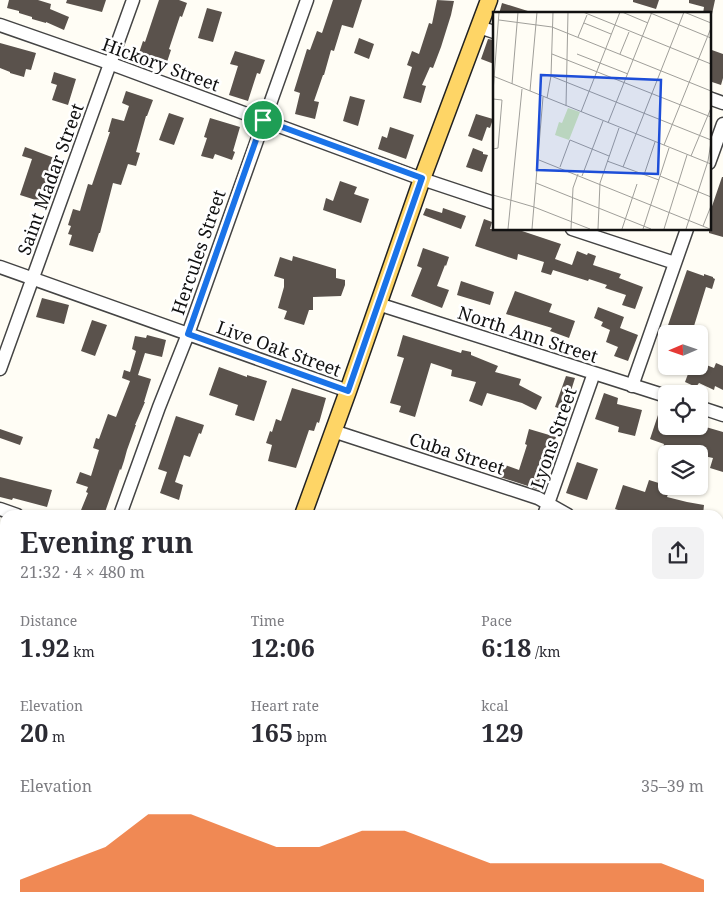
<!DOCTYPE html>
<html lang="en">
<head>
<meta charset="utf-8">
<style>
  body { margin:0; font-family:"Noto Serif",serif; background:#f2f2f3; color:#2b2b33; height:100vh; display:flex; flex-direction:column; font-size:19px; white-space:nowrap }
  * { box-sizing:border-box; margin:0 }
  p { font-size:16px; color:#7c7c81 }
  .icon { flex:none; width:28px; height:28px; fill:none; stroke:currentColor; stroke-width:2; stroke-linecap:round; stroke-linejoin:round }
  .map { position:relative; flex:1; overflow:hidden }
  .side { position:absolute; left:0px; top:510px; width:724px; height:406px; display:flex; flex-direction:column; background:#fff; border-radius:15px 15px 0 0; box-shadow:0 1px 4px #0004 }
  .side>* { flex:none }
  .needle { width:32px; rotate:268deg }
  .tools { position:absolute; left:658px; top:325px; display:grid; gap:10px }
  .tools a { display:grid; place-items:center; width:50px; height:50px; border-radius:8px; background:#fff; box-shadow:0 1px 4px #0004; font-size:25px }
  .pin { position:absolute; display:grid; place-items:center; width:42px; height:42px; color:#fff; margin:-21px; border:2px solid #fff; border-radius:50%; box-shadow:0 1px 5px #0007 }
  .round { display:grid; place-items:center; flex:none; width:52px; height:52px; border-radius:8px; background:#f2f2f3 }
  .summary { display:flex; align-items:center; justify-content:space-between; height:85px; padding:0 20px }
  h1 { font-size:28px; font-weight:700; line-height:38px }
  .metrics { display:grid; grid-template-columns:repeat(3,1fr); gap:8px; height:85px; padding:5px 20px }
  .metrics div { display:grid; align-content:center }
  .metrics b { font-size:25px; font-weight:700 }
  .metrics small { font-size:14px; font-weight:400 }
  .metrics p { font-size:14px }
  .chart { height:140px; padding:10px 20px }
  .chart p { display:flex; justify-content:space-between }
  .chart svg { width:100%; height:90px; margin-top:5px; fill:#ea580c; opacity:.7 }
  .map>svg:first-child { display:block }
  .building { fill:#5a524c }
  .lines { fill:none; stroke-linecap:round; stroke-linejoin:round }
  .minor-casing { stroke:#444; stroke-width:15 }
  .major-casing { stroke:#222; stroke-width:19 }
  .minor { stroke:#fff; stroke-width:12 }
  .major { stroke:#fed566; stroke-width:16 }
  .route-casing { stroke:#fff; stroke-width:10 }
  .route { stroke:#1a73e8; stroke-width:6 }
  .labels { text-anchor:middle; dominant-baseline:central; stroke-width:5; stroke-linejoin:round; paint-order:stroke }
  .street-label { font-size:18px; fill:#111; stroke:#fff }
  .inset-road { fill:none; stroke:#a09f9a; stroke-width:1 }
  .view { fill:#1d4ed8; fill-opacity:0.15; stroke:#1d4ed8; stroke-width:2.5 }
  .inset-edge { fill:none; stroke:#111; stroke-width:2.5 }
</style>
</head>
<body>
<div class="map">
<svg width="723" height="916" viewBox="0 0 723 916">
  <rect width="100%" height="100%" fill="#fffdf5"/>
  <path class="building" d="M 9,0 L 38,0 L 51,4 L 50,9 L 69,17 L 64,30 L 46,22 L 46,23 L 32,19 L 32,17 L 19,13 L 19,11 L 7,8 Z
    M 67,0 L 106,0 L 102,12 L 66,3 Z
    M 159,0 L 179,0 L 187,3 L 182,17 L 180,16 L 169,49 L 171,50 L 166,65 L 138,56 L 143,41 L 145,42 Z
    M 333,0 L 362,0 L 353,28 L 342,25 L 334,51 L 331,50 L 324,75 L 323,75 L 314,101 L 319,102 L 315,119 L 295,114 L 300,93 L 294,91 L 307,49 L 310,50 L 317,31 L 322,33 Z
    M 437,0 L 454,1 L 451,15 L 441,47 L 433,68 L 430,67 L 422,85 L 426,86 L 421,103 L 403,98 L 412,67 L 407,65 L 412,51 L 419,54 L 429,23 L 432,24 Z
    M 633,0 L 659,0 L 656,9 L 633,2 Z
    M 689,0 L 715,0 L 712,14 L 703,14 L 704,7 L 689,3 Z
    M 502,3 L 531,12 L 530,14 L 499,14 Z
    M 207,8 L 222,12 L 213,42 L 198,38 Z
    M 359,38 L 374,44 L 369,59 L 354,53 Z
    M 488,39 L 494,40 L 494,64 L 481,59 Z
    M 0,43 L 36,53 L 31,70 L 26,69 L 24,77 L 10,73 L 10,72 L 0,68 Z
    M 709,49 L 723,54 L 723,78 L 721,85 L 709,81 Z
    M 235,51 L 265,60 L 260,74 L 257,73 L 248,101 L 229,95 L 238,66 L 230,64 Z
    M 54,72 L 76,79 L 68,105 L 52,100 L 57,85 L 51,83 Z
    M 126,91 L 153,100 L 147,116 L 146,116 L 136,152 L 140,153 L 136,166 L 128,164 L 121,185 L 113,183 L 100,233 L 99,233 L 93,252 L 69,245 L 72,235 L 68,234 L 71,226 L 68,225 L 73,209 L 80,211 L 88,184 L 92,185 L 110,132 L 108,132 L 112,118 L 124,121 L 129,106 L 122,103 Z
    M 350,96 L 365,100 L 358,126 L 343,121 Z
    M 169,113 L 184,118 L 174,145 L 159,140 Z
    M 476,114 L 493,119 L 490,128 L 487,127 L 482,141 L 468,136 Z
    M 210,118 L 240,127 L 233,151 L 235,152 L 232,160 L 215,154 L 213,159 L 201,156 L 207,138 L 204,137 Z
    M 390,127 L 414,135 L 406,159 L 378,149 L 382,136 L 387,138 Z
    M 25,147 L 57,159 L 42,202 L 20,195 L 32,159 L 22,156 Z
    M 473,148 L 483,152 L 483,154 L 488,155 L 482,172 L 466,167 Z
    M 722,177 L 723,177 L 723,237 L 709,233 L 709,215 Z
    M 340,181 L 357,187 L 354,194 L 369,199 L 361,223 L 323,210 L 326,198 L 333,201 Z
    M 426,208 L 442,213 L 443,208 L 466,216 L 461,229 L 423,215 Z
    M 484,219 L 492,222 L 490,229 L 516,229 L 561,244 L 555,259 L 572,265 L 577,251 L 587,255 L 588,253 L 596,256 L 593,265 L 621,274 L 619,278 L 643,287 L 635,309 L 622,305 L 626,295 L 605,288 L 607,285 L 589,279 L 588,281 L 553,270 L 551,275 L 541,272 L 544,262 L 518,254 L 517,260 L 475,246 Z
    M 423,248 L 449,257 L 446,266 L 445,265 L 437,286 L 449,290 L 442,308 L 411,296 L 422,268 L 417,266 Z
    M 293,256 L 336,269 L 336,278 L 345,280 L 345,285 L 341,296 L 313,297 L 313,310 L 309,310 L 304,325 L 284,319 L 287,311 L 278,308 L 284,287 L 284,279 L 274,276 L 280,257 L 292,261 Z
    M 687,270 L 704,276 L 704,274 L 713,277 L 713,278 L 715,279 L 712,289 L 706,287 L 694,326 L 695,327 L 693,334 L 665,334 Z
    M 461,281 L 494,292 L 490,305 L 457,295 Z
    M 515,291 L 552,304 L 549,312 L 575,321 L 569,338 L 550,331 L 552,328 L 506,314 Z
    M 42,298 L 69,305 L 64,324 L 36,317 Z
    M 598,307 L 624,317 L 620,328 L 638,335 L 628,361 L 614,356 L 618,347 L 606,342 L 610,330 L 601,326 L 603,322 L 594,318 Z
    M 92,320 L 107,325 L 95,356 L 81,351 Z
    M 147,335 L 166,340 L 162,357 L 145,353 L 138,375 L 151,379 L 144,402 L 145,402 L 135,425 L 136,425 L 127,450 L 124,461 L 121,470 L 120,469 L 104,515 L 79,515 L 88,493 L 86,492 L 88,487 L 76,483 L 80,472 L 91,476 L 99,450 L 93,448 L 96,438 L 99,439 L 108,414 L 116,417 L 130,381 L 122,378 L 124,370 L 130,372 L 136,351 L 132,349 L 135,336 L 146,338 Z
    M 403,335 L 461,353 L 462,350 L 471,352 L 471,355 L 498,366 L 495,372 L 521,379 L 519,385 L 542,397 L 536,410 L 522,403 L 487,393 L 482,406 L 469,401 L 476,382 L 451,376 L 452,370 L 431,363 L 415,417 L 399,412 L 401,406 L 390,403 L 404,358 L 397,356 Z
    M 699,362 L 714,368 L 716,363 L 723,366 L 723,390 L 715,386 L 714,390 L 699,383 L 696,387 L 685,382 L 691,366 L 699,366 Z
    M 219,367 L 247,377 L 247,375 L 267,381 L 254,421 L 235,415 L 238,405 L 209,395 Z
    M 566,376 L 575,378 L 565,410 L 555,407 Z
    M 292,388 L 326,398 L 319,423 L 317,422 L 314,431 L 309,430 L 296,468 L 268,461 L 272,445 L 266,443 L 270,431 L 272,432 L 276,419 L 281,421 Z
    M 604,393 L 618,398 L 617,404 L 642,410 L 635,436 L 618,432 L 619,427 L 595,419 Z
    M 662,403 L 666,404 L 666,426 L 699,426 L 699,425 L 723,432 L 723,472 L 710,468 L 713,458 L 699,455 L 699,454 L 681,451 L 674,446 L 671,454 L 661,454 L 664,444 L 650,439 Z
    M 176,416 L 204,425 L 201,434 L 199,433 L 190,457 L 184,455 L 175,482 L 183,485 L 179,500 L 160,493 L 167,472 L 158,469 Z
    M 0,429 L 23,437 L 20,445 L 0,438 Z
    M 529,429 L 556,437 L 551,452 L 549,451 L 537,489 L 500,477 L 505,465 L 519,470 L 527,445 L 525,444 Z
    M 577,462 L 598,469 L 587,500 L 566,493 Z
    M 0,477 L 52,490 L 47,507 L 13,498 L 12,500 L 0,497 Z
    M 649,480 L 662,484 L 662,486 L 670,488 L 667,497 L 687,502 L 704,505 L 703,515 L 633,515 L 615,509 L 623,485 L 645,492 Z"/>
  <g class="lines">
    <g class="minor-casing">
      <path id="minor" d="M 0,25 L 109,63 L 422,179 L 494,203
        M 479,27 L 494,32
        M 709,98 L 723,103
        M 709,163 L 723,124
        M 572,229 L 675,263
        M 0,267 L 348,391
        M 378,304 L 666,396
        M 0,369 L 133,0
        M 632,386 L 687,229
        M 699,407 L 723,415
        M 333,431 L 538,498 L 568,515
        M 0,509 L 17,515
        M 120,515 L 159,407 L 188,334 L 307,0
        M 544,515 L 594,373
        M 719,564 L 723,565
        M 719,677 L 723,665
        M 0,719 L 5,719
        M 0,837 L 5,837
        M 414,911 L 469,916
        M 686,911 L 723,914
        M 615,916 L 631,911"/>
    </g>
    <g class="major-casing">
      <path id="major" d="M 303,515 L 348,391 L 422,179 L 489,0
        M 158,916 L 160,911"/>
    </g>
    <use href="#minor" class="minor"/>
    <use href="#major" class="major"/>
  </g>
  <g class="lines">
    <g class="route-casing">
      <path id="route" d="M 263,120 L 422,178 L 348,391 L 188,334 Z"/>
    </g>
    <use href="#route" class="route"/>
  </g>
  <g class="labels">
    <g class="street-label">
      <text transform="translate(161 64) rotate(20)">Hickory Street</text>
      <text transform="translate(50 179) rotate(-70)">Saint Madar Street</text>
      <text transform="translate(198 252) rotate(-71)">Hercules Street</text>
      <text transform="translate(528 334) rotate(18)">North Ann Street</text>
      <text transform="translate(279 348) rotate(20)">Live Oak Street</text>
      <text transform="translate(553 438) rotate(-71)">Lyons Street</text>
      <text transform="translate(457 453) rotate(18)">Cuba Street</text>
    </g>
  </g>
  <g transform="translate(493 12)">
    <rect width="218" height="218" fill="#fffdf5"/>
    <path d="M 75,96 L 87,100 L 76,128 L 62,123 L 66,110 L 69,111 Z" fill="#d6edbb"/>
    <path class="inset-road" d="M 90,0 L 218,52M 129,0 L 155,11M 155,0 L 218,26M 6,8 L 59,15 L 218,79M 91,11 L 118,22M 85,25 L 94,3M 59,42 L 218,105M 84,42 L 135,62M 127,42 L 136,20M 0,64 L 218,152M 58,64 L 218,128M 19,72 L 25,0M 37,79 L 44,0M 0,80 L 6,0M 54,86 L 58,64 L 60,0M 0,87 L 9,88 L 5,136 L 0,137M 73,94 L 75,0M 88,100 L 127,0M 115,111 L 159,0M 171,133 L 218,16M 198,144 L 218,96M 46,148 L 217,217M 114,149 L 166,168M 67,155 L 77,128 L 116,144M 130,155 L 191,0 L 218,11M 151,163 L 162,130M 89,164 L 110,109M 167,164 L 218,185M 43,171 L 158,217M 0,183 L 41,195 L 97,217M 210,214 L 218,194M 15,217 L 29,77M 39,217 L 50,85M 78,217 L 80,176 L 85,162M 105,217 L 107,171 L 126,116M 129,217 L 144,172M 150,217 L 176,136M 171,217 L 194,143M 193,217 L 215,149 L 218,130"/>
    <path class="view" d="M 48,63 L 168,68 L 165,162 L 44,158 Z"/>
    <rect width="218" height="218" class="inset-edge"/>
  </g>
</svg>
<div class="tools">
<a><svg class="needle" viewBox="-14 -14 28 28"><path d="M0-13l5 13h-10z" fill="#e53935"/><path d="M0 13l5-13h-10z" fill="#7c7c81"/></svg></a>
<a><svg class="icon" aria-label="locate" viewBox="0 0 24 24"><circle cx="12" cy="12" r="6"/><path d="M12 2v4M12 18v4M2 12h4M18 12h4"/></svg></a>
<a><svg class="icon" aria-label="layers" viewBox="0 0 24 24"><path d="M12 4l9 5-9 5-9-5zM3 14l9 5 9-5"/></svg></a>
</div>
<div class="pin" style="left:263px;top:120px;background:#1e9e55"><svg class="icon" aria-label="arrive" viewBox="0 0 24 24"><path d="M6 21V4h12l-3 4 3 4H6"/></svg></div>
<section class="side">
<div class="summary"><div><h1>Evening run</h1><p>21:32 · 4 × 480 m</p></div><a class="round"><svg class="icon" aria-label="share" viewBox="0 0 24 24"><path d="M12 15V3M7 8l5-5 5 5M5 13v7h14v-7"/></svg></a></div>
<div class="metrics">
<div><p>Distance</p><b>1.92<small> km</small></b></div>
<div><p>Time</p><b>12:06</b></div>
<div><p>Pace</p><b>6:18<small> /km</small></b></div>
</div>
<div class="metrics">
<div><p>Elevation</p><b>20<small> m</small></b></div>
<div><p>Heart rate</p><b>165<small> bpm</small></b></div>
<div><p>kcal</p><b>129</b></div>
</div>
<div class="chart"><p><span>Elevation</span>35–39 m</p>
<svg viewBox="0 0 160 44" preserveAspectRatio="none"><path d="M0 44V38L10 30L20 22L30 6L40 6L50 14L60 22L70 22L80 14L90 14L100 22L110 30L120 30L130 30L140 30L150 30L160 38V44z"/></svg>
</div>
</section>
</div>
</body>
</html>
